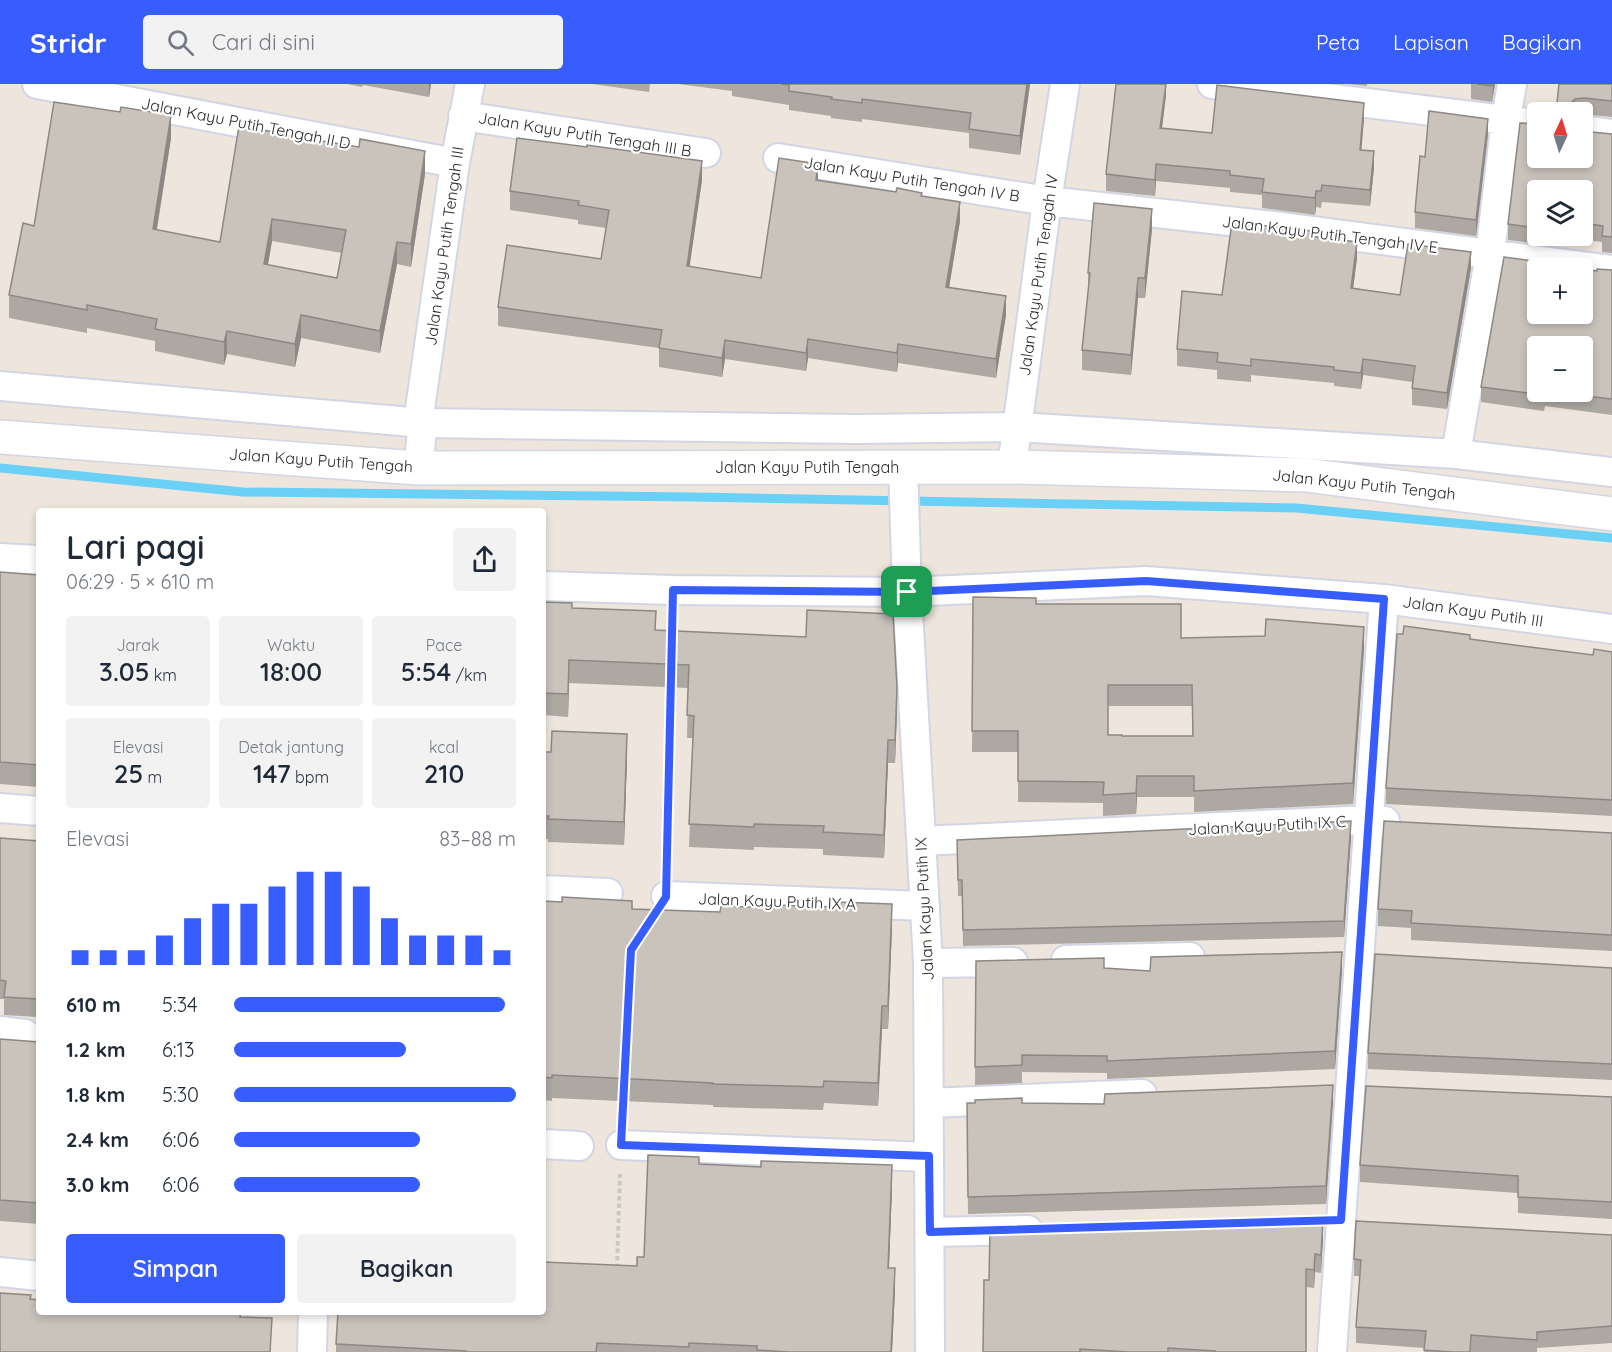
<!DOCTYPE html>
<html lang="id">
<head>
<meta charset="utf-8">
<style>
  body { margin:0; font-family:Quicksand,sans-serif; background:#f2f2f3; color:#1f2937; height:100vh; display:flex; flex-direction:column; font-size:22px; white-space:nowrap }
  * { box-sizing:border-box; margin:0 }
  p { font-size:20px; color:#747a83 }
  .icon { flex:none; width:33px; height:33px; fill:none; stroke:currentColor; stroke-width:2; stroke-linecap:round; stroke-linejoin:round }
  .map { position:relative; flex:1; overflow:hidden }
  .drawer { position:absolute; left:36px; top:424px; width:510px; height:807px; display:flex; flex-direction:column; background:#fff; border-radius:6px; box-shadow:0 3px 9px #0003 }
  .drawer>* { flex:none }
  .needle { width:39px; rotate:4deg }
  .controls { position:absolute; left:1527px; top:18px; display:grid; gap:12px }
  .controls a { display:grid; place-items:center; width:66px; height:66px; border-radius:6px; background:#fff; box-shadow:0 3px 9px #0003; font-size:30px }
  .pin { position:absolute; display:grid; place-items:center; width:51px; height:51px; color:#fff; margin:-26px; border-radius:12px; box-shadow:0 3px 9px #0006 }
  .round { display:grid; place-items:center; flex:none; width:63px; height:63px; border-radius:6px; background:#f2f2f3 }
  .headline { display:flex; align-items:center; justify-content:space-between; height:102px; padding:0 30px }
  h1 { font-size:33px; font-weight:600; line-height:45px }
  .figures { display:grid; grid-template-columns:repeat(3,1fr); gap:9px; height:102px; padding:6px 30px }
  .figures div { display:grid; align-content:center; border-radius:6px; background:#f2f2f3; text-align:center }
  .figures b { font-size:26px; font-weight:600 }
  .figures small { font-size:16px; font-weight:400 }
  .figures p { font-size:16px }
  .chart { height:168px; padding:12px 30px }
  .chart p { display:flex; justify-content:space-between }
  .chart svg { width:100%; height:108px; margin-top:6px; stroke:#385dff; stroke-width:6 }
  .cta { display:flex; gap:12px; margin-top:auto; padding:12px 30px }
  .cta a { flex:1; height:69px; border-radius:6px; background:#385dff; color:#fff; font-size:24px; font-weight:600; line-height:69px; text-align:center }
  .cta a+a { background:#f2f2f3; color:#1f2937 }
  ul { padding:0 30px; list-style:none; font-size:20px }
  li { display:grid; grid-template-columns:96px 72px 1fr; align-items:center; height:45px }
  li i { height:15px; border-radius:8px; background:#385dff }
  header { display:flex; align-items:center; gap:36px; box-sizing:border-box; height:84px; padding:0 30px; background:#385dff; color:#fff }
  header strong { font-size:28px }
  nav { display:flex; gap:33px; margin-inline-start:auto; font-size:21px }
  .search { width:420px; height:54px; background:#f2f2f3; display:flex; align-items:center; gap:15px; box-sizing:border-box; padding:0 21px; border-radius:6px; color:#747a83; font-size:22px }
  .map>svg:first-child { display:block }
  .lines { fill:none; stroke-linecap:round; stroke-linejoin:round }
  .stream { stroke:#6ad0f5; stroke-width:9 }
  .minor-casing { stroke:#d2d5e4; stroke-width:32 }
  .tertiary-casing { stroke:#d2d5e4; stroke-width:36 }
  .path { stroke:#c8c8c8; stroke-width:4; stroke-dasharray:4.5 3; stroke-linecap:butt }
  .minor { stroke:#fff; stroke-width:28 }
  .tertiary { stroke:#fff; stroke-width:33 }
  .wall { fill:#ada8a2; fill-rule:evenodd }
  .shaded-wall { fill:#8d8884 }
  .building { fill:#c9c3bc; stroke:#8d8884; stroke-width:1.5; fill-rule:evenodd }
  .route-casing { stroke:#fff; stroke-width:12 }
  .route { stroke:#385dff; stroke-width:8 }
  .labels { text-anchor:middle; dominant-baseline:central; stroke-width:4.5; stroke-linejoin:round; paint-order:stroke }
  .street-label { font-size:16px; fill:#2b2b2b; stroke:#fff }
</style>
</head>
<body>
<header>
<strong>Stridr</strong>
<div class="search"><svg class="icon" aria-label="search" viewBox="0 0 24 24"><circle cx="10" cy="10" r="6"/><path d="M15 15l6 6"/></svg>Cari di sini</div>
<nav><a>Peta</a><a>Lapisan</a><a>Bagikan</a></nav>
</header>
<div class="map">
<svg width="1612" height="1268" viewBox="0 0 1612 1268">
  <rect width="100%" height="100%" fill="#eee6dc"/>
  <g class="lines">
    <path class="stream" d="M 0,384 L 243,408 L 693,413 L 1296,424 L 1612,454"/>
    <g class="minor-casing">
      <path id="minor" d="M 37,0 L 455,79
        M 1212,0 L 1538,40
        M 463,32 L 706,69
        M 1582,46 L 1612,50
        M 778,74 L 1047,117 L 1274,142 L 1612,186
        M 0,302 L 423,339 L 857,345 L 1018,343 L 1456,370 L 1612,388
        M 1456,370 L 1490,170 L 1506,35 L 1512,0
        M 903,382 L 907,508 L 928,879 L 930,1268
        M 1012,383 L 1047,117 L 1065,0
        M 418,384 L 423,339 L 420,325 L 455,79 L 470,0
        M 0,474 L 39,476
        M 543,502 L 673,506 L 907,508 L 1146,497 L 1384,515 L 1612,545
        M 0,724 L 39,727
        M 921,757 L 1368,736 L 1385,737
        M 543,806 L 608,809
        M 666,812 L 925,822
        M 1066,876 L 1190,873
        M 928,879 L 1013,878
        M 0,947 L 25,950
        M 929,1019 L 1142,1010
        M 543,1060 L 579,1062
        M 621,1061 L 929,1073
        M 930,1148 L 1028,1146
        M 0,1188 L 39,1192
        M 312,1268 L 313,1228
        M 1332,1268 L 1384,515"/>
    </g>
    <g class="tertiary-casing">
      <path id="tertiary" d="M 0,353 L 418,384 L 1012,383 L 1306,391 L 1612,430"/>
    </g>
    <path class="path" d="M 672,550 L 672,534
      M 666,784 L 670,599
      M 622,1031 L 623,1015
      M 617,1184 L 620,1090"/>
    <use href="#minor" class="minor"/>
    <use href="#tertiary" class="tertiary"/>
  </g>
  <path class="wall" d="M 347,0 L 431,0 L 429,13 L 363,1 L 362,3 Z
    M 592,0 L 650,0 L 649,8 Z
    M 678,0 L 1030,0 L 1020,71 L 969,64 L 969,49 L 862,35 L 862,38 L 831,34 L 831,32 L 789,26 L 789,21 L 732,12 L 732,7 Z
    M 1166,0 L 1166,11 L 1162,44 L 1212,49 L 1364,35 L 1361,66 L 1374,84 L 1370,122 L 1322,118 L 1321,124 L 1316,123 L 1315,131 L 1262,124 L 1262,111 L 1230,108 L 1230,104 L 1156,97 L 1155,112 L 1106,107 L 1106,90 Z
    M 1348,0 L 1367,0 L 1367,2 Z
    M 1471,0 L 1495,0 L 1492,18 L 1471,15 Z
    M 1559,0 L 1612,0 L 1612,33 L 1582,30 L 1582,28 L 1556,28 Z
    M 1520,39 L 1538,40 L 1538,74 L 1582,74 L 1582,47 L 1612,50 L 1612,169 L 1602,168 L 1602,158 L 1554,152 L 1582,152 L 1582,106 L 1538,106 L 1538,152 L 1540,152 L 1539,160 L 1508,156 L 1508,140 Z
    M 1488,50 L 1476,152 L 1415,144 L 1415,128 L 1425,73 Z
    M 285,51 L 425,90 L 411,183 L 397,180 L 380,269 L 301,254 L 295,283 L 227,270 L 224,281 L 155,267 L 155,257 L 87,244 L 87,249 L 9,234 L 9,211 L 34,142 L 171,54 L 157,146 L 220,158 ZM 272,157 L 342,169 L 337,194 L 268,181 Z
    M 587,63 L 702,96 L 689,183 L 761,194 L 818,97 L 922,112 L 960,137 L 949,203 L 1006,231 L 996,294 L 898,279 L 897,288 L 808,274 L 806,287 L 725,275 L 722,293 L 659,283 L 659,264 L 498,242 L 498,223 L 601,175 L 606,144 L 578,140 L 578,136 L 510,126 L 510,107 Z
    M 1152,145 L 1145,214 L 1138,214 L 1131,291 L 1082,286 L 1082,266 L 1088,209 L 1088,189 Z
    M 1311,152 L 1357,174 L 1353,204 L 1400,211 L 1471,184 L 1447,325 L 1412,321 L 1412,298 L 1363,291 L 1361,305 L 1334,302 L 1334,299 L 1251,291 L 1251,298 L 1217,295 L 1217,286 L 1177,282 L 1177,265 Z
    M 1534,179 L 1597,187 L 1612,186 L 1612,331 L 1545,322 L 1544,327 L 1481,318 L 1481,303 ZM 1582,262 L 1582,308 L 1538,308 Z
    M 0,488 L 39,491 L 39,703 L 0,700 Z
    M 973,513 L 1036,520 L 1181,554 L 1364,564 L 1353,720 L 1194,728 L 1194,713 L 1137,713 L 1136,730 L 1103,732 L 1103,719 L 1018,718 L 1018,668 L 972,668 ZM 1108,622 L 1192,622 L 1192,652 L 1122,652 L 1108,651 Z
    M 543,518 L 572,524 L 656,546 L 897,627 L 895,679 L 888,679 L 884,774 L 823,771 L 823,765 L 754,763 L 754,766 L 689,763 L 693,654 L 687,654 L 688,604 L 569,599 L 568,633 L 543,631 Z
    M 1470,555 L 1593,571 L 1612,568 L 1612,732 L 1386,720 L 1386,704 Z
    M 543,668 L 627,673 L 624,761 L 548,758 L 548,755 L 543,755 Z
    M 1612,749 L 1612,867 L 1411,856 L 1411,844 L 1378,842 L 1378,825 Z
    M 1351,753 L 1344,853 L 963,862 L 962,812 L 958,812 L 957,756 Z
    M 0,754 L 39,757 L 38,933 L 4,931 L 4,915 L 0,915 Z
    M 543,817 L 632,825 L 892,843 L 888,945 L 882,945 L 878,1022 L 824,1019 L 823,1026 L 713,1023 L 713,1021 L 552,1014 L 552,1017 L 543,1016 Z
    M 976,877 L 1150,887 L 1342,886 L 1335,985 L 1107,995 L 1107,989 L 1022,988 L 1022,999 L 975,1001 Z
    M 1612,884 L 1612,996 L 1368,985 L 1368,969 Z
    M 0,955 L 39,958 L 39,1140 L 0,1137 Z
    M 1612,1013 L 1612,1135 L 1518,1129 L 1518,1109 L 1360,1098 L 1360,1081 Z
    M 1333,1018 L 1326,1120 L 968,1130 L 967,1019 L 1104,1020 Z
    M 699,1080 L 892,1104 L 889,1184 L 895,1207 L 892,1268 L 336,1268 L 336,1260 L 637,1182 L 644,1173 Z
    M 1612,1151 L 1612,1259 L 1537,1264 L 1537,1268 L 1424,1268 L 1424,1264 L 1356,1259 L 1356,1243 L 1360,1192 L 1354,1192 L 1354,1175 Z
    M 1323,1153 L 1321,1189 L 1315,1188 L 1314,1204 L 1306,1203 L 1306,1268 L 983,1268 L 989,1196 Z"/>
  <path class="shaded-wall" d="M 429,0 L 431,0 L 429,13 Z
    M 1027,0 L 1030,0 L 1020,71 L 1020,52 Z
    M 1166,0 L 1166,11 L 1160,60 L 1160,44 Z
    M 1493,0 L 1495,0 L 1492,18 Z
    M 1575,15 L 1575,28 L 1566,28 L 1569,21 Z
    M 1364,19 L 1364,35 L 1360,83 L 1360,66 Z
    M 171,31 L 171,54 L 153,168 L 153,145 Z
    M 1488,35 L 1488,50 L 1476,152 L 1476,136 Z
    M 425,67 L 425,90 L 411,183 L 411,160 Z
    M 1374,67 L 1374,84 L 1370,122 L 1370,106 Z
    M 702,77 L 702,96 L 687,201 L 687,182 Z
    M 818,80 L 818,99 L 816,96 Z
    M 1156,80 L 1156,97 L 1155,112 L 1155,96 Z
    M 1316,107 L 1316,123 L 1315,131 L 1315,114 Z
    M 960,118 L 960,137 L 946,222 L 946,203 Z
    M 1152,125 L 1152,145 L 1145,214 L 1145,194 Z
    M 272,135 L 272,157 L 264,203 L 264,180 Z
    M 397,158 L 397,180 L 380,269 L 380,247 Z
    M 1357,158 L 1357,174 L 1351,221 L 1351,204 Z
    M 1471,168 L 1471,184 L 1447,325 L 1447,309 Z
    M 1138,194 L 1138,214 L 1131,291 L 1131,271 Z
    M 1006,212 L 1006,231 L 996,294 L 996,275 Z
    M 301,231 L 301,254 L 295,283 L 295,260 Z
    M 227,247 L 227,270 L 224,281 L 224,258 Z
    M 808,255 L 808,274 L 806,287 L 806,269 Z
    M 725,256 L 725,275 L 722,293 L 722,274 Z
    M 898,260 L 898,279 L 897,288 L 897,269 Z
    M 1363,275 L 1363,291 L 1361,305 L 1361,289 Z
    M 1364,543 L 1364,564 L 1353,720 L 1353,699 Z
    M 569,576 L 569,599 L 568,633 L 568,610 Z
    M 897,604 L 897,627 L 895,679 L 895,656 Z
    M 627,650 L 627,673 L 624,761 L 624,738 Z
    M 888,656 L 888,679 L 884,774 L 884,751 Z
    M 1137,692 L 1137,713 L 1136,730 L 1136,709 Z
    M 1351,737 L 1351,753 L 1344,853 L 1344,837 Z
    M 892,820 L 892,843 L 888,945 L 888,922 Z
    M 1342,868 L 1342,886 L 1335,985 L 1335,967 Z
    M 39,901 L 39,919 L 38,933 L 38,915 Z
    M 882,922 L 882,945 L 878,1022 L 878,999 Z
    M 1333,1001 L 1333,1018 L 1326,1120 L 1326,1102 Z
    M 544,1074 L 544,1097 L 543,1132 L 543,1109 Z
    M 892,1081 L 892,1104 L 888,1206 L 888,1184 Z
    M 1323,1135 L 1323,1153 L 1321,1189 L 1321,1171 Z
    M 1315,1170 L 1315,1188 L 1314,1204 L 1314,1186 Z
    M 895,1184 L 895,1207 L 892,1268 L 891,1268 Z"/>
  <path class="building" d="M 781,0 L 1027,0 L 1020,52 L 969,45 L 971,29 L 862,15 L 862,19 L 831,15 L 832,13 L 789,7 L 789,1 Z
    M 1116,0 L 1166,0 L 1160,44 L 1212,49 L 1217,1 L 1364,19 L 1360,66 L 1374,67 L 1370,106 L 1322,101 L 1321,107 L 1316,107 L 1315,114 L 1262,108 L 1264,95 L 1230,91 L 1230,87 L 1156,80 L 1155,96 L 1106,90 Z
    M 1477,0 L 1493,0 L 1492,2 Z
    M 1559,0 L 1612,0 L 1612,17 L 1584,14 L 1575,15 L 1569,21 L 1566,28 L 1556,28 Z
    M 54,18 L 120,28 L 121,23 L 171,31 L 153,145 L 220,158 L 239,42 L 285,50 L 285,51 L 359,63 L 360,55 L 425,67 L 411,160 L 397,158 L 380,247 L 301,231 L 295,260 L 227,247 L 224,258 L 155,245 L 157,235 L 87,221 L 87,226 L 9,211 L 23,139 L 34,142 ZM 272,135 L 346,146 L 337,194 L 264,180 Z
    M 1429,27 L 1488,35 L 1476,136 L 1415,128 L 1420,72 L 1425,73 Z
    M 1520,39 L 1538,40 L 1538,74 L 1582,74 L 1582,47 L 1612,50 L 1612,153 L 1602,152 L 1603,142 L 1582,139 L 1582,106 L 1538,106 L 1538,144 L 1508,140 Z
    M 517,54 L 587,63 L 587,61 L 702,77 L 687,182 L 761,194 L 779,74 L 818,80 L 816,96 L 896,108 L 897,104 L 922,109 L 921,112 L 960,118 L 946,203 L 1006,212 L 996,275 L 898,260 L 897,269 L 808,255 L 806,269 L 725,256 L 722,274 L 659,264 L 662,246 L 498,223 L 507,161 L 601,175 L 609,126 L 578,121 L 579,117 L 510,107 Z
    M 1094,119 L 1152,125 L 1145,194 L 1138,194 L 1131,271 L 1082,266 L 1090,189 L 1088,189 Z
    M 1232,138 L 1311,147 L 1310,152 L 1357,158 L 1351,204 L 1400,211 L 1408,160 L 1471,168 L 1447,309 L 1412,304 L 1415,282 L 1363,275 L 1361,289 L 1334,286 L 1334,283 L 1251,275 L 1251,282 L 1217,278 L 1218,269 L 1177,265 L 1182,207 L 1222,211 Z
    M 1504,173 L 1534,177 L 1534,179 L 1576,184 L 1538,184 L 1538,230 L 1582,230 L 1582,185 L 1597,187 L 1597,185 L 1612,186 L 1612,315 L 1552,308 L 1582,308 L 1582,262 L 1538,262 L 1538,308 L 1545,308 L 1544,311 L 1481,303 Z
    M 0,488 L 39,491 L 39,681 L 0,678 Z
    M 973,513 L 1036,514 L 1036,520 L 1181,520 L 1181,554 L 1265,552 L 1266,535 L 1364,543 L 1353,699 L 1194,707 L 1194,692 L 1137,692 L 1136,709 L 1103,711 L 1104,698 L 1018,697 L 1018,647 L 972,647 ZM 1108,601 L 1192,601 L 1193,652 L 1122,652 L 1122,651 L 1108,651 Z
    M 543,518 L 572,519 L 572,524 L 656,527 L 655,546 L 806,553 L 807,526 L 893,530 L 897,604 L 895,656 L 888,656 L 884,751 L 823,748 L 824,742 L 754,740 L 754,743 L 689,740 L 694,632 L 687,631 L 689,581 L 569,576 L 568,610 L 543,609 Z
    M 1404,542 L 1470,551 L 1470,555 L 1499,559 L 1593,571 L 1594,565 L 1612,568 L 1612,716 L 1386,704 L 1397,550 L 1403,550 Z
    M 552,647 L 627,650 L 624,738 L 548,735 L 549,732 L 543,732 L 543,668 L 551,668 Z
    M 1351,737 L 1344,837 L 963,846 L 962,796 L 958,796 L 957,756 Z
    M 1384,737 L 1612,749 L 1612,851 L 1411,839 L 1412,827 L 1378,825 Z
    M 0,754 L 39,757 L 39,901 L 38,915 L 4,913 L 6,897 L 0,896 Z
    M 562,813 L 632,817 L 632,825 L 720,828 L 721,822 L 775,824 L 775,821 L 836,823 L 836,818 L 892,820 L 888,922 L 882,922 L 878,999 L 824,997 L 823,1003 L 713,1000 L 713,999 L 552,991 L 552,994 L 543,993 L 543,817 L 562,818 Z
    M 1342,868 L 1335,967 L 1107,977 L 1107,972 L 1022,971 L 1022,981 L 975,983 L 976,877 L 1104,874 L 1104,884 L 1150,887 L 1151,873 Z
    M 1375,870 L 1612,884 L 1612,980 L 1368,969 Z
    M 0,955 L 39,958 L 39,1119 L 0,1116 Z
    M 1333,1001 L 1326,1102 L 968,1113 L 967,1019 L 975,1019 L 975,1016 L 1022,1014 L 1022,1019 L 1104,1020 L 1105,1010 Z
    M 1366,1002 L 1612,1013 L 1612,1118 L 1518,1113 L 1518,1092 L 1360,1081 Z
    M 648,1071 L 699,1073 L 699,1080 L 761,1083 L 761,1077 L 892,1081 L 888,1184 L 895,1184 L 891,1268 L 788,1268 L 757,1266 L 757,1262 L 689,1259 L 689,1263 L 597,1259 L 596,1268 L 466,1268 L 466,1267 L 336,1260 L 338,1228 L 543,1228 L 543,1178 L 637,1182 L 637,1173 L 644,1173 Z
    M 543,1074 L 544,1074 L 543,1109 Z
    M 1323,1135 L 1321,1171 L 1315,1170 L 1314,1186 L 1306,1185 L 1306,1268 L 1215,1268 L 1215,1267 L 1168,1264 L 1168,1268 L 1129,1268 L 1080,1265 L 1080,1268 L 983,1268 L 984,1196 L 989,1196 L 990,1145 Z
    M 1356,1137 L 1612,1151 L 1612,1242 L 1537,1248 L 1537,1256 L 1471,1251 L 1470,1268 L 1452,1268 L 1424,1266 L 1426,1247 L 1356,1243 L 1361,1176 L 1354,1175 Z
    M 0,1209 L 31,1211 L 30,1215 L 39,1216 L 39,1228 L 241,1228 L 240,1233 L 272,1234 L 270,1268 L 0,1268 Z"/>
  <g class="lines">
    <g class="route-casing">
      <path id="route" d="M 1146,497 L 1384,515 L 1341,1136 L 930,1148 L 929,1072 L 621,1061 L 631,866 L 666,813 L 673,506 L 907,508 Z"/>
    </g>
    <use href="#route" class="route"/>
  </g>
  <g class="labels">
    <g class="street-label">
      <text transform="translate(246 39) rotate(11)">Jalan Kayu Putih Tengah II D</text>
      <text transform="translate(585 50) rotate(9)">Jalan Kayu Putih Tengah III B</text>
      <text transform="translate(912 95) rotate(9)">Jalan Kayu Putih Tengah IV B</text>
      <text transform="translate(1330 150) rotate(7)">Jalan Kayu Putih Tengah IV E</text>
      <text transform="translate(444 162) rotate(-82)">Jalan Kayu Putih Tengah III</text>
      <text transform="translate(1038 191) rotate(-82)">Jalan Kayu Putih Tengah IV</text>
      <text transform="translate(321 376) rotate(4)">Jalan Kayu Putih Tengah</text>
      <text x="807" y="383">Jalan Kayu Putih Tengah</text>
      <text transform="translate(1364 400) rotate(6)">Jalan Kayu Putih Tengah</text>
      <text transform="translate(1473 527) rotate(8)">Jalan Kayu Putih III</text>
      <text transform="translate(1267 741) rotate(-3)">Jalan Kayu Putih IX C</text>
      <text transform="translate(777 817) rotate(2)">Jalan Kayu Putih IX A</text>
      <text transform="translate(924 825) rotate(-93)">Jalan Kayu Putih IX</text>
    </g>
  </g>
</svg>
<div class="controls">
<a><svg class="needle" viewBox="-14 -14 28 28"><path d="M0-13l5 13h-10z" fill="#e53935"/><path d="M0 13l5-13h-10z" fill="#747a83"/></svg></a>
<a><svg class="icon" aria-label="layers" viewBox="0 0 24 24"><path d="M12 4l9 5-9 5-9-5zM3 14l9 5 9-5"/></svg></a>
<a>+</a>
<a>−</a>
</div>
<div class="pin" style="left:907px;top:508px;background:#1e9e55"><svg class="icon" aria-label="arrive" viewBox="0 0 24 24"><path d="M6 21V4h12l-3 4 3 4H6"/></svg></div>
<section class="drawer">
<div class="headline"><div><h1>Lari pagi</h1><p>06:29 · 5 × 610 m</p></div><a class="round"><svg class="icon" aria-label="share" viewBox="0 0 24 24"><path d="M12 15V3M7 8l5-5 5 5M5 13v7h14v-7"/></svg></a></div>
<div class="figures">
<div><p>Jarak</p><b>3.05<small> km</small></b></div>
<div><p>Waktu</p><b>18:00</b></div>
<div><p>Pace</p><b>5:54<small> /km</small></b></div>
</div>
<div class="figures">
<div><p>Elevasi</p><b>25<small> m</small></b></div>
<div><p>Detak jantung</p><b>147<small> bpm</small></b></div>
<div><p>kcal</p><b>210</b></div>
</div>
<div class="chart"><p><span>Elevasi</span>83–88 m</p>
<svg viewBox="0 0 160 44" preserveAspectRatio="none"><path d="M5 44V38M15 44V38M25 44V38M35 44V32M45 44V25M55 44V19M65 44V19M75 44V12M85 44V6M95 44V6M105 44V12M115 44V25M125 44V32M135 44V32M145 44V32M155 44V38"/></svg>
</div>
<ul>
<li><b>610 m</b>5:34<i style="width:96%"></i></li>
<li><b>1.2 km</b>6:13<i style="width:61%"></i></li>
<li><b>1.8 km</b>5:30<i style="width:100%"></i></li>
<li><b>2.4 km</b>6:06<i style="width:66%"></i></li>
<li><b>3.0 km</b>6:06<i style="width:66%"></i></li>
</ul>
<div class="cta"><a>Simpan</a><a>Bagikan</a></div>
</section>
</div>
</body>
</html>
